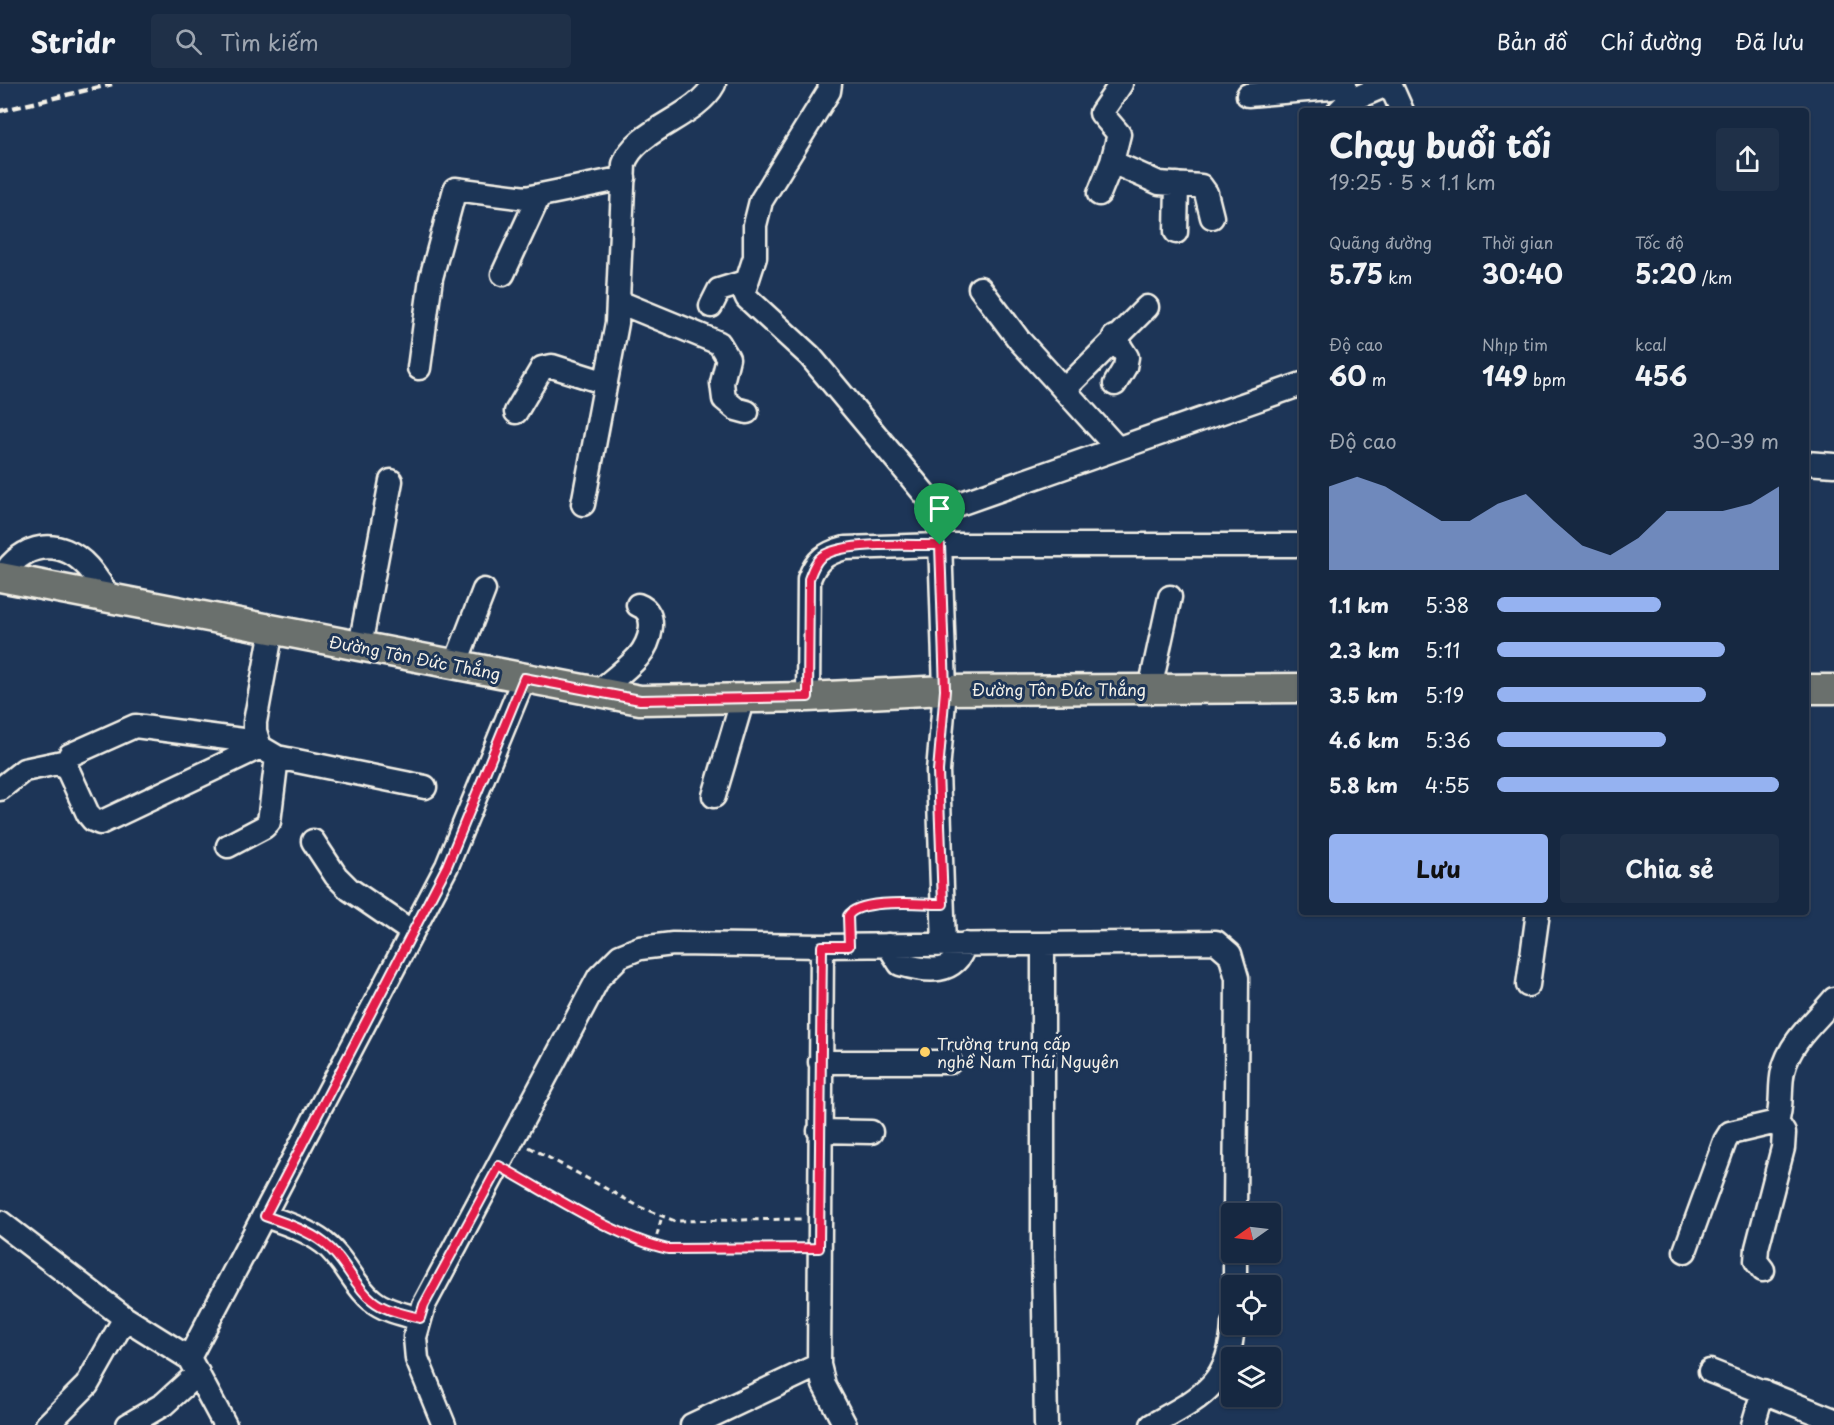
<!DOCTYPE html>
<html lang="vi">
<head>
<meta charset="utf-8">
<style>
  body { margin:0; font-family:"Playpen Sans",sans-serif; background:#1f3048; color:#f1f3f6; height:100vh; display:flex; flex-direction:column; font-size:22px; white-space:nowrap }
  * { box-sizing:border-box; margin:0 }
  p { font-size:20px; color:#9ea6b1 }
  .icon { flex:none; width:33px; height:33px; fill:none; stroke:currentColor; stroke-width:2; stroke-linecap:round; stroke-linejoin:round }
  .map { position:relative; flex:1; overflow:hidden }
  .panel { position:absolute; left:1299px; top:24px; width:510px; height:807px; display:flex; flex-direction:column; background:#162841; border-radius:6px; box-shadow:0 2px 4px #0004,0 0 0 2px #35445a }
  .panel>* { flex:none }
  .needle { width:39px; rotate:256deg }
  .tools { position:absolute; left:1221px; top:1119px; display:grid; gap:12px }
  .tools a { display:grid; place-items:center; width:60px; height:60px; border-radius:6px; background:#162841; box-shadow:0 2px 4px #0004,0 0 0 2px #35445a; font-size:30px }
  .pin { position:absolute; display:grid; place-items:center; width:51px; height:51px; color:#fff; margin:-62px -26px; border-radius:50% 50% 50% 0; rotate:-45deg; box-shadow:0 0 6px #0007 }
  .pin .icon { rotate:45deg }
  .round { display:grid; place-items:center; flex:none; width:63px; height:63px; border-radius:6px; background:#1f3048 }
  .summary { display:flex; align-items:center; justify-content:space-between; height:102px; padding:0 30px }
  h1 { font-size:33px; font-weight:700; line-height:45px }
  .metrics { display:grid; grid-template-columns:repeat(3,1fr); gap:9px; height:102px; padding:6px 30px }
  .metrics div { display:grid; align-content:center }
  .metrics b { font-size:26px; font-weight:700 }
  .metrics small { font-size:16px; font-weight:400 }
  .metrics p { font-size:16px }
  .chart { height:168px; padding:12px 30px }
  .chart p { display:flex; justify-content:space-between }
  .chart svg { width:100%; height:108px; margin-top:6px; fill:#95b2f1; opacity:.7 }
  .cta { display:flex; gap:12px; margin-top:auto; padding:12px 30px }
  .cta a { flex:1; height:69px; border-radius:6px; background:#95b2f1; color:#111; font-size:24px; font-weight:700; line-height:69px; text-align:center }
  .cta a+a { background:#1f3048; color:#f1f3f6 }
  ul { padding:0 30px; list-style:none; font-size:20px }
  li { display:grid; grid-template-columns:96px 72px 1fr; align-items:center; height:45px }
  li i { height:15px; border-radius:8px; background:#95b2f1 }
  header { display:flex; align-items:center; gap:36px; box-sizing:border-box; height:84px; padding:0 30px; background:#162841; border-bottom:2px solid #35445a }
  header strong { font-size:28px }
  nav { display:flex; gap:33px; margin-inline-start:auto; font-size:21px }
  .search { width:420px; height:54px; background:#1f3048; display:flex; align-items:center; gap:15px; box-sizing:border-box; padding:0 21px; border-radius:6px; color:#9ea6b1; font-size:22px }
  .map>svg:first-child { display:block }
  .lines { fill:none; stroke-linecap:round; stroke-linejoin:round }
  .minor-casing { stroke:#f4f1e8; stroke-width:27 }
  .major-casing { stroke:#f4f1e8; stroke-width:33 }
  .path { stroke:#f4f1e8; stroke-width:3; stroke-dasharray:6 4.5; stroke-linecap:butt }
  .minor { stroke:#1d3557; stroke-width:22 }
  .major { stroke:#6b706d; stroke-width:28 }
  .rail { stroke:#f4f1e8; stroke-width:4.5; stroke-dasharray:9 4.5; stroke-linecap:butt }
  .route-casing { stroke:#fff; stroke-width:12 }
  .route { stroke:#e11d48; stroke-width:8 }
  .poi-dot { fill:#ffd166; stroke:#1d3557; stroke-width:2 }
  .labels { text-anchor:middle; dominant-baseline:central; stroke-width:6; stroke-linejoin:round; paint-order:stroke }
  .street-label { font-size:16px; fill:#f4f1e8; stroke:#1d3557 }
  .poi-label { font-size:16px; fill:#f4f1e8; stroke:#1d3557; text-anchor:start }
</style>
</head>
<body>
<header>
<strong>Stridr</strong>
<div class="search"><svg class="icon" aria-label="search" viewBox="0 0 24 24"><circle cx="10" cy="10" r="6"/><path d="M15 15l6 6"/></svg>Tìm kiếm</div>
<nav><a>Bản đồ</a><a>Chỉ đường</a><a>Đã lưu</a></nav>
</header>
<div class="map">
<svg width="1834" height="1341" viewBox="0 0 1834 1341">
  <rect width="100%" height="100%" fill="#1d3557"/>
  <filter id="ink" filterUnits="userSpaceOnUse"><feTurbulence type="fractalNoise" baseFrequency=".0167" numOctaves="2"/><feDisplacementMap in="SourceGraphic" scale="12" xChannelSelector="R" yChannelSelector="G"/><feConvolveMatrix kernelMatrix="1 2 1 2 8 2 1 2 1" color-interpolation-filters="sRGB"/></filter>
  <g filter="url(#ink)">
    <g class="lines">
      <g class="minor-casing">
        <path id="minor" d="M 830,0 L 829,7 L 761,117 L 755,141 L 755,173 L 744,207 L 747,214 L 810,272 L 939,427 L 945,606 L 938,687 L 944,861
          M 1121,0 L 1101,29 L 1119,50 L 1112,78 L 1159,99 L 1201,102 L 1206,109 L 1212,133
          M 1390,0 L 1402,27
          M 1248,11 L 1331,4 L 1345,0
          M 1339,27 L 1349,17 L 1389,0
          M 1099,110 L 1112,78
          M 1176,148 L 1177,100
          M 503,190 L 539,112
          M 980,204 L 1019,256 L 1117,364
          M 619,218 L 719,259 L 728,274 L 722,299 L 724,315 L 736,325 L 747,328
          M 711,222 L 719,206 L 745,198
          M 1114,253 L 1127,273 L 1125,283 L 1115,300
          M 419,284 L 431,194 L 455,105 L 526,114 L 624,94
          M 1064,306 L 1147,223
          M 516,328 L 542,284 L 552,282 L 606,299
          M 1806,379 L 1834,381
          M 583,420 L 617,239 L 624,80 C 635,45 696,34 714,0
          M 939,427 L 1302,300
          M 2,493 C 22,459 60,452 88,483 C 96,492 103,504 110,514
          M 272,545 L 255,638 L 255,647 L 260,663 L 277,673 L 425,703
          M 360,562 L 391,397
          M 455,581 L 484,506
          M 1150,605 L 1170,513
          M 598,608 C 611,597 626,586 638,573 C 650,559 660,529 638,521
          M 808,613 L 809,495 C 816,476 826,469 845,464 L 940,461 L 1302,461
          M 258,658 L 135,642 L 70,671 L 66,682 L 88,730 L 93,736 L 100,739 L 260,663
          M 0,705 L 24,686 L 67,677
          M 714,712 L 743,614
          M 313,757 L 336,792 L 349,805 L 412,848
          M 228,762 L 264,743 L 269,738 L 277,673
          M 1043,860 L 1216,858 L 1230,870 L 1237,894 L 1235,1130
          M 888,861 L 900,880 C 927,888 955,892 965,860
          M 822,862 L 819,1281 L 824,1301 L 845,1341
          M 1528,901 L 1538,828
          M 820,978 L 950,978
          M 819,1047 L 871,1048
          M 265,1132 C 285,1139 307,1146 324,1159 C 345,1175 354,1202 372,1216 C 385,1227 404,1230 420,1235
          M 0,1138 L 125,1234 L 189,1274 L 225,1341
          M 1685,1167 L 1725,1057 L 1730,1049 L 1777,1038 C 1783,1021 1779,1004 1783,987 C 1790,957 1815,938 1834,915
          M 1763,1186 L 1756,1177 L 1757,1164 L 1783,1064 L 1784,1049 L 1777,1038
          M 1235,1202 L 1235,1168
          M 189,1274 L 447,782 L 524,594
          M 1710,1287 L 1834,1336
          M 47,1341 L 87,1301 L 125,1234
          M 128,1341 L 164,1320 L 198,1289
          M 444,1341 L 417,1275 L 415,1253 L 424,1221 L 599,893 L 620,872 L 640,864 L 673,860 L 822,862 L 1014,860 L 1043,860 L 1043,1167 L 1046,1341
          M 692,1341 L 819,1281
          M 1152,1341 C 1200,1314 1230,1301 1233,1240
          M 1753,1341 L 1763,1307"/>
      </g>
      <g class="major-casing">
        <path id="major" d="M 0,493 L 640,616 L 808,613 L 945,606 L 1302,604
          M 1806,605 L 1834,605"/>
      </g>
      <path class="path" d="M 848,845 L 848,832 L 856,824 L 926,820
        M 529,1063 L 642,1124 L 675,1137 L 801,1135
        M 514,1090 C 560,1115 618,1154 668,1165 L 801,1165
        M 654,1162 L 662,1132"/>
      <use href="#minor" class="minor"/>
      <use href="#major" class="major"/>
      <path class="rail" d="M 0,27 L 112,0"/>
    </g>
  </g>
  <g class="lines" filter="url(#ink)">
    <g class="route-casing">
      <path id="route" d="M 940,461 L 945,606 L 938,687 L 943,820 C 922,820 859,814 848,832 L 849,862 L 822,862 L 819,1164 L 668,1165 C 616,1154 547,1108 499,1082 L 424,1221 L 420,1234 C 405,1230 385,1227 372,1216 C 354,1202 345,1175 324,1159 C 307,1146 285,1139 265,1132 L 447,782 L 524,594 L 640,616 L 808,613 L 809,495 C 812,487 814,480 820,474 C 841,456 912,462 940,461 Z"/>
    </g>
    <use href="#route" class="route"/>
  </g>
  <circle class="poi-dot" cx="925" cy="968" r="6"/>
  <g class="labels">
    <g class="street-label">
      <text transform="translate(415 573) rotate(11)">Đường Tôn Đức Thắng</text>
      <text x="1059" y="605">Đường Tôn Đức Thắng</text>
    </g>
    <g class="poi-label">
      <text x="937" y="959">Trường trung cấp<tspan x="937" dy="18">nghề Nam Thái Nguyên</tspan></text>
    </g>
  </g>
</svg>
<div class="tools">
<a><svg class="needle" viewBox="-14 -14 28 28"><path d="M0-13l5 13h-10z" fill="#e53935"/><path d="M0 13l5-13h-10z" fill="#9ea6b1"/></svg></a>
<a><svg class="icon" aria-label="locate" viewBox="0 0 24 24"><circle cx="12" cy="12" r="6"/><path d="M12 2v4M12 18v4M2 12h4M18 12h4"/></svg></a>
<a><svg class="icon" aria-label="layers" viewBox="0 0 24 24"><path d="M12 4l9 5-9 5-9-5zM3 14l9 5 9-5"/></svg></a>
</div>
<div class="pin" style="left:940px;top:461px;background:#1e9e55"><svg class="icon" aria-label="arrive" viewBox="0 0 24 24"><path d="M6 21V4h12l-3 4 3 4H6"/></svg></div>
<section class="panel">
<div class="summary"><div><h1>Chạy buổi tối</h1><p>19:25 · 5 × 1.1 km</p></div><a class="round"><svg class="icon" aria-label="share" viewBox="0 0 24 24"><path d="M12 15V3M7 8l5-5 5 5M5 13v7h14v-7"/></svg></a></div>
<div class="metrics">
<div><p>Quãng đường</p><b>5.75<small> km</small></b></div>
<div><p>Thời gian</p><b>30:40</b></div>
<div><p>Tốc độ</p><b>5:20<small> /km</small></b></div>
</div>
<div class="metrics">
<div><p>Độ cao</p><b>60<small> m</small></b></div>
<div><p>Nhịp tim</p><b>149<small> bpm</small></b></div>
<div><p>kcal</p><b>456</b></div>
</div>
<div class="chart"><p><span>Độ cao</span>30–39 m</p>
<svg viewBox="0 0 160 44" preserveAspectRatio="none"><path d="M0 44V10L10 6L20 10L30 17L40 24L50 24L60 17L70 13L80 24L90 34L100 38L110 31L120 20L130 20L140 20L150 17L160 10V44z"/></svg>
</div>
<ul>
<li><b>1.1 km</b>5:38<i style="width:58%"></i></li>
<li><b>2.3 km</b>5:11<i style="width:81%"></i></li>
<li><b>3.5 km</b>5:19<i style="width:74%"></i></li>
<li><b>4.6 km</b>5:36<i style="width:60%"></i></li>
<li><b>5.8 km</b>4:55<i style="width:100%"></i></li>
</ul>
<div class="cta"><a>Lưu</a><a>Chia sẻ</a></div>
</section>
</div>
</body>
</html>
